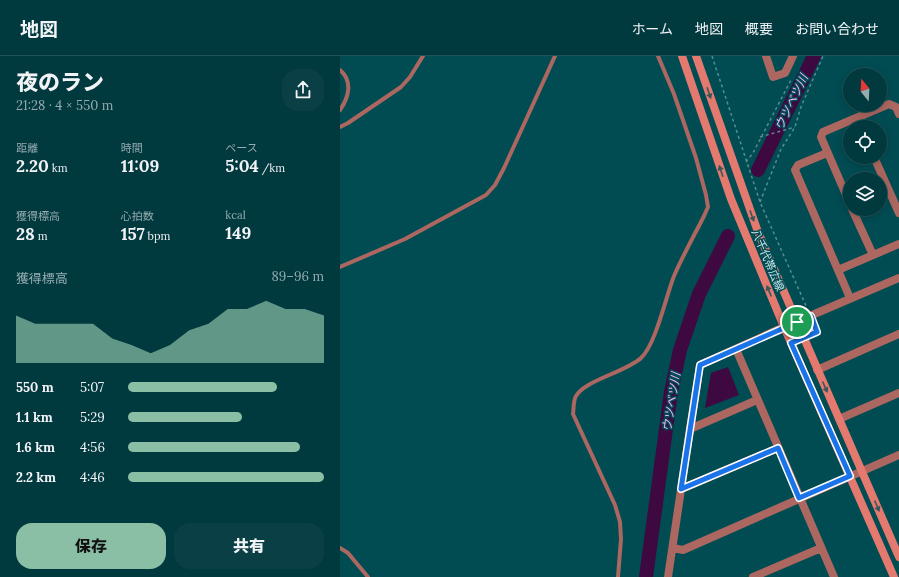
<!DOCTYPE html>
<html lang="ja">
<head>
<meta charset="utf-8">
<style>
  body { margin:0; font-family:Lora,"Noto Sans JP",serif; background:#0a4045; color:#f1f3f6; height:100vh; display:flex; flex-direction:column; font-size:15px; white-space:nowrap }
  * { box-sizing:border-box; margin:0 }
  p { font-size:13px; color:#95acb0 }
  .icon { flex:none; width:22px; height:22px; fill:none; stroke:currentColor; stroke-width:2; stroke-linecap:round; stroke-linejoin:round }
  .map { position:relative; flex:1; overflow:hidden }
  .panel { display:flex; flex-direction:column; background:#00393e; width:340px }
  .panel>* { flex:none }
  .needle { width:26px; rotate:342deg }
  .buttons { position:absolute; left:503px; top:12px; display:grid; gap:8px }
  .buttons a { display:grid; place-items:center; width:44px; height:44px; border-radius:50%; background:#00393e; box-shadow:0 2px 10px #0003,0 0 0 1px #225358; font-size:20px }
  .pin { position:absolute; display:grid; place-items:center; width:34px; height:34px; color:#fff; margin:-17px; border:2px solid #fff; border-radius:50%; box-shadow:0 1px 4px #0007 }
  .round { display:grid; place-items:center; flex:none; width:42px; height:42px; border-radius:16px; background:#0a4045 }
  .overview { display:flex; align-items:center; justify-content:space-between; height:68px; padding:0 16px }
  h1 { font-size:22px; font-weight:800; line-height:30px }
  .stats { display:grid; grid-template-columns:repeat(3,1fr); gap:6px; height:68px; padding:4px 16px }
  .stats div { display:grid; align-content:center }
  .stats b { font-size:17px; font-weight:800 }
  .stats small { font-size:11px; font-weight:400 }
  .stats p { font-size:11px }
  .chart { height:112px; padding:8px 16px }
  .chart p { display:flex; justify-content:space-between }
  .chart svg { width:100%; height:72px; margin-top:4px; fill:#8abfa5; opacity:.7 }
  .primary-button { display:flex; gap:8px; margin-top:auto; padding:8px 16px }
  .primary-button a { flex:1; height:46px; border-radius:16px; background:#8abfa5; color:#111; font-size:16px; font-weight:800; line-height:46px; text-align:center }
  .primary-button a+a { background:#0a4045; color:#f1f3f6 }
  ul { padding:0 16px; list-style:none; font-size:13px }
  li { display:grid; grid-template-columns:64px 48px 1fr; align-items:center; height:30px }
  li i { height:10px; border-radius:5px; background:#8abfa5 }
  header { display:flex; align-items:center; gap:24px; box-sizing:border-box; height:56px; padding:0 20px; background:#00393e; border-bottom:1px solid #225358 }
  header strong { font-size:19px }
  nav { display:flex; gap:22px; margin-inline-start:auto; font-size:14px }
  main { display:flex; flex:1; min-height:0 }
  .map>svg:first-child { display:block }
  .water { fill:#3e0840 }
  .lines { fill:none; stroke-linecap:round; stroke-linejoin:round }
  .river { stroke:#3e0840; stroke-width:14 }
  .path { stroke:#558d93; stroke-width:1.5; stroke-dasharray:3 3; stroke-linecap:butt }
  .service { stroke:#ab6760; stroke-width:4 }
  .minor { stroke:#ab6760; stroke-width:8 }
  .tertiary { stroke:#ab6760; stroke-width:8 }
  .secondary { stroke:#e3796f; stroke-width:8 }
  .oneway { fill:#39575a }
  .route-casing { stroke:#fff; stroke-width:8 }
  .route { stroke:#1a73e8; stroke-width:5 }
  .labels { text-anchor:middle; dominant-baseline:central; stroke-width:3; stroke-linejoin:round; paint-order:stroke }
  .street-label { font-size:11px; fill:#c4e3e7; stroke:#004c53 }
  .water-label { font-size:12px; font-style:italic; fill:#feb1fe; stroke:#004c53 }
</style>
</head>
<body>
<header>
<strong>地図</strong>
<nav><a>ホーム</a><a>地図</a><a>概要</a><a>お問い合わせ</a></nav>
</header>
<main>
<section class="panel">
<div class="overview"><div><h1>夜のラン</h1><p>21:28 · 4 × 550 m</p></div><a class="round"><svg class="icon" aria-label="share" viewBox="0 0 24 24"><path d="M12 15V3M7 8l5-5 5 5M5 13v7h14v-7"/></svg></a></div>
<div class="stats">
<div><p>距離</p><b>2.20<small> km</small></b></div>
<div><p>時間</p><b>11:09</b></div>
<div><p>ペース</p><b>5:04<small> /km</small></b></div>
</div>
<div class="stats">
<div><p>獲得標高</p><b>28<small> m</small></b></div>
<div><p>心拍数</p><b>157<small> bpm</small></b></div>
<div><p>kcal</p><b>149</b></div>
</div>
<div class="chart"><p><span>獲得標高</span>89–96 m</p>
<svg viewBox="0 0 160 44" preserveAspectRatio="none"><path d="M0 44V15L10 20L20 20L30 20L40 20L50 29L60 33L70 38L80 33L90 24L100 20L110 11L120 11L130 6L140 11L150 11L160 15V44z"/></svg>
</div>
<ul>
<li><b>550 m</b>5:07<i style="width:76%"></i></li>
<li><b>1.1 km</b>5:29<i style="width:58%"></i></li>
<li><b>1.6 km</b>4:56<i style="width:88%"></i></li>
<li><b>2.2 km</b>4:46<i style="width:100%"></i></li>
</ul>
<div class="primary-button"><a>保存</a><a>共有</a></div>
</section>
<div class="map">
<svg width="559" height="521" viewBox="0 0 559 521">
  <rect width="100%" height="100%" fill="#004c53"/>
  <path class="water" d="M 388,311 L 399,339 L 365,352 L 371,317 Z"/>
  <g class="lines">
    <path class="river" d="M 418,114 L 474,0
      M 306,521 L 331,336 L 340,294 L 359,238 L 388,180"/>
    <path class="path" d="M 372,0 L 420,146 L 467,252
      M 420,81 L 455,71
      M 406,106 L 413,97 L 452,22
      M 420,146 L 441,93 L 455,71 L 461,51 L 483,0
      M 471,278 L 477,276 L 474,267"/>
    <path class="service" d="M 0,14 C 13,25 9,41 0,54
      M 0,71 L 8,67 L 61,31 L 70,21 L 83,0
      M 0,211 L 65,183 L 146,139 L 155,129 L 164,112 L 215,0
      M 0,492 L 8,497 L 28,521
      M 278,521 L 281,483 L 280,466 L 275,449 L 233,358 C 234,352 233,345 236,340 C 245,324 286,316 301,302 C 316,288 326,240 334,220 C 343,199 354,180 364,160 L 368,151 L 366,139 L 356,102 L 334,38 L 318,0"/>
    <path class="minor" d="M 426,0 L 433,21 L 445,17 L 453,0
      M 517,62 L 521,71
      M 487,97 L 458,109 L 455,114 L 510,242
      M 534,101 L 559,157
      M 510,148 L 481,81 L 483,76 L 549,48 L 556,51 L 559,58
      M 512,153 L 533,199
      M 498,214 L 559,188
      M 396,293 L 494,521
      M 477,314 L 559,278
      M 499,363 L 559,337
      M 350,373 L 417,344
      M 341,433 L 438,392
      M 333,492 L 343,494 L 559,399
      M 328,521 L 350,373 L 360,309 L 444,271
      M 413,521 L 481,492"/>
    <path class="tertiary" d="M 444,271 L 559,222"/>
    <path class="secondary" d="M 342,0 L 391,143 L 444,271 L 554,521
      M 356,0 L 418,176 L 559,501"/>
  </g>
  <defs><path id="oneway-solid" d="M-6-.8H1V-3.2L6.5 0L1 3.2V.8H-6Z"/></defs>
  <g class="oneway">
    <use href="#oneway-solid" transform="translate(369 37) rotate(71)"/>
    <use href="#oneway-solid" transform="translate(381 115) rotate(-109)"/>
    <use href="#oneway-solid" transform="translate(412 160) rotate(70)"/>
    <use href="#oneway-solid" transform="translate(429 235) rotate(-113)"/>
    <use href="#oneway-solid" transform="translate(485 331) rotate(66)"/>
    <use href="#oneway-solid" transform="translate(537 450) rotate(67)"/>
  </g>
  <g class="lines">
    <g class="route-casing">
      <path id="route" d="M 471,260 L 477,276 L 451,287 L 510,420 L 459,442 L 438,392 L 341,433 L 360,309 Z"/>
    </g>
    <use href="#route" class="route"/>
  </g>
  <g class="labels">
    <g class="street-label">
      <text transform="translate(428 204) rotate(67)">八千代帯広線</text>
    </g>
    <g class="water-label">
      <text transform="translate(451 46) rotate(-64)">ウツベツ川</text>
      <text transform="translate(331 346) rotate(-81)">ウツベツ川</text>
    </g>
  </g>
</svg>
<div class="buttons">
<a><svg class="needle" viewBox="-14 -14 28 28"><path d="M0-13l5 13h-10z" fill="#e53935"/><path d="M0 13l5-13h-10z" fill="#95acb0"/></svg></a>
<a><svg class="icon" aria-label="locate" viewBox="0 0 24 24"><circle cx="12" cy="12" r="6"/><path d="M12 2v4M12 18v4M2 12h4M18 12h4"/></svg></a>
<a><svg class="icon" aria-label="layers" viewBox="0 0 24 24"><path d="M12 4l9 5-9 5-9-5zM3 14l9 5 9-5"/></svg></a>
</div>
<div class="pin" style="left:457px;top:266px;background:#1e9e55"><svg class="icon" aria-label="arrive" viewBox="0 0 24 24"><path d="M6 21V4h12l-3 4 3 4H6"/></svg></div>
</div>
</main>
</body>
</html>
